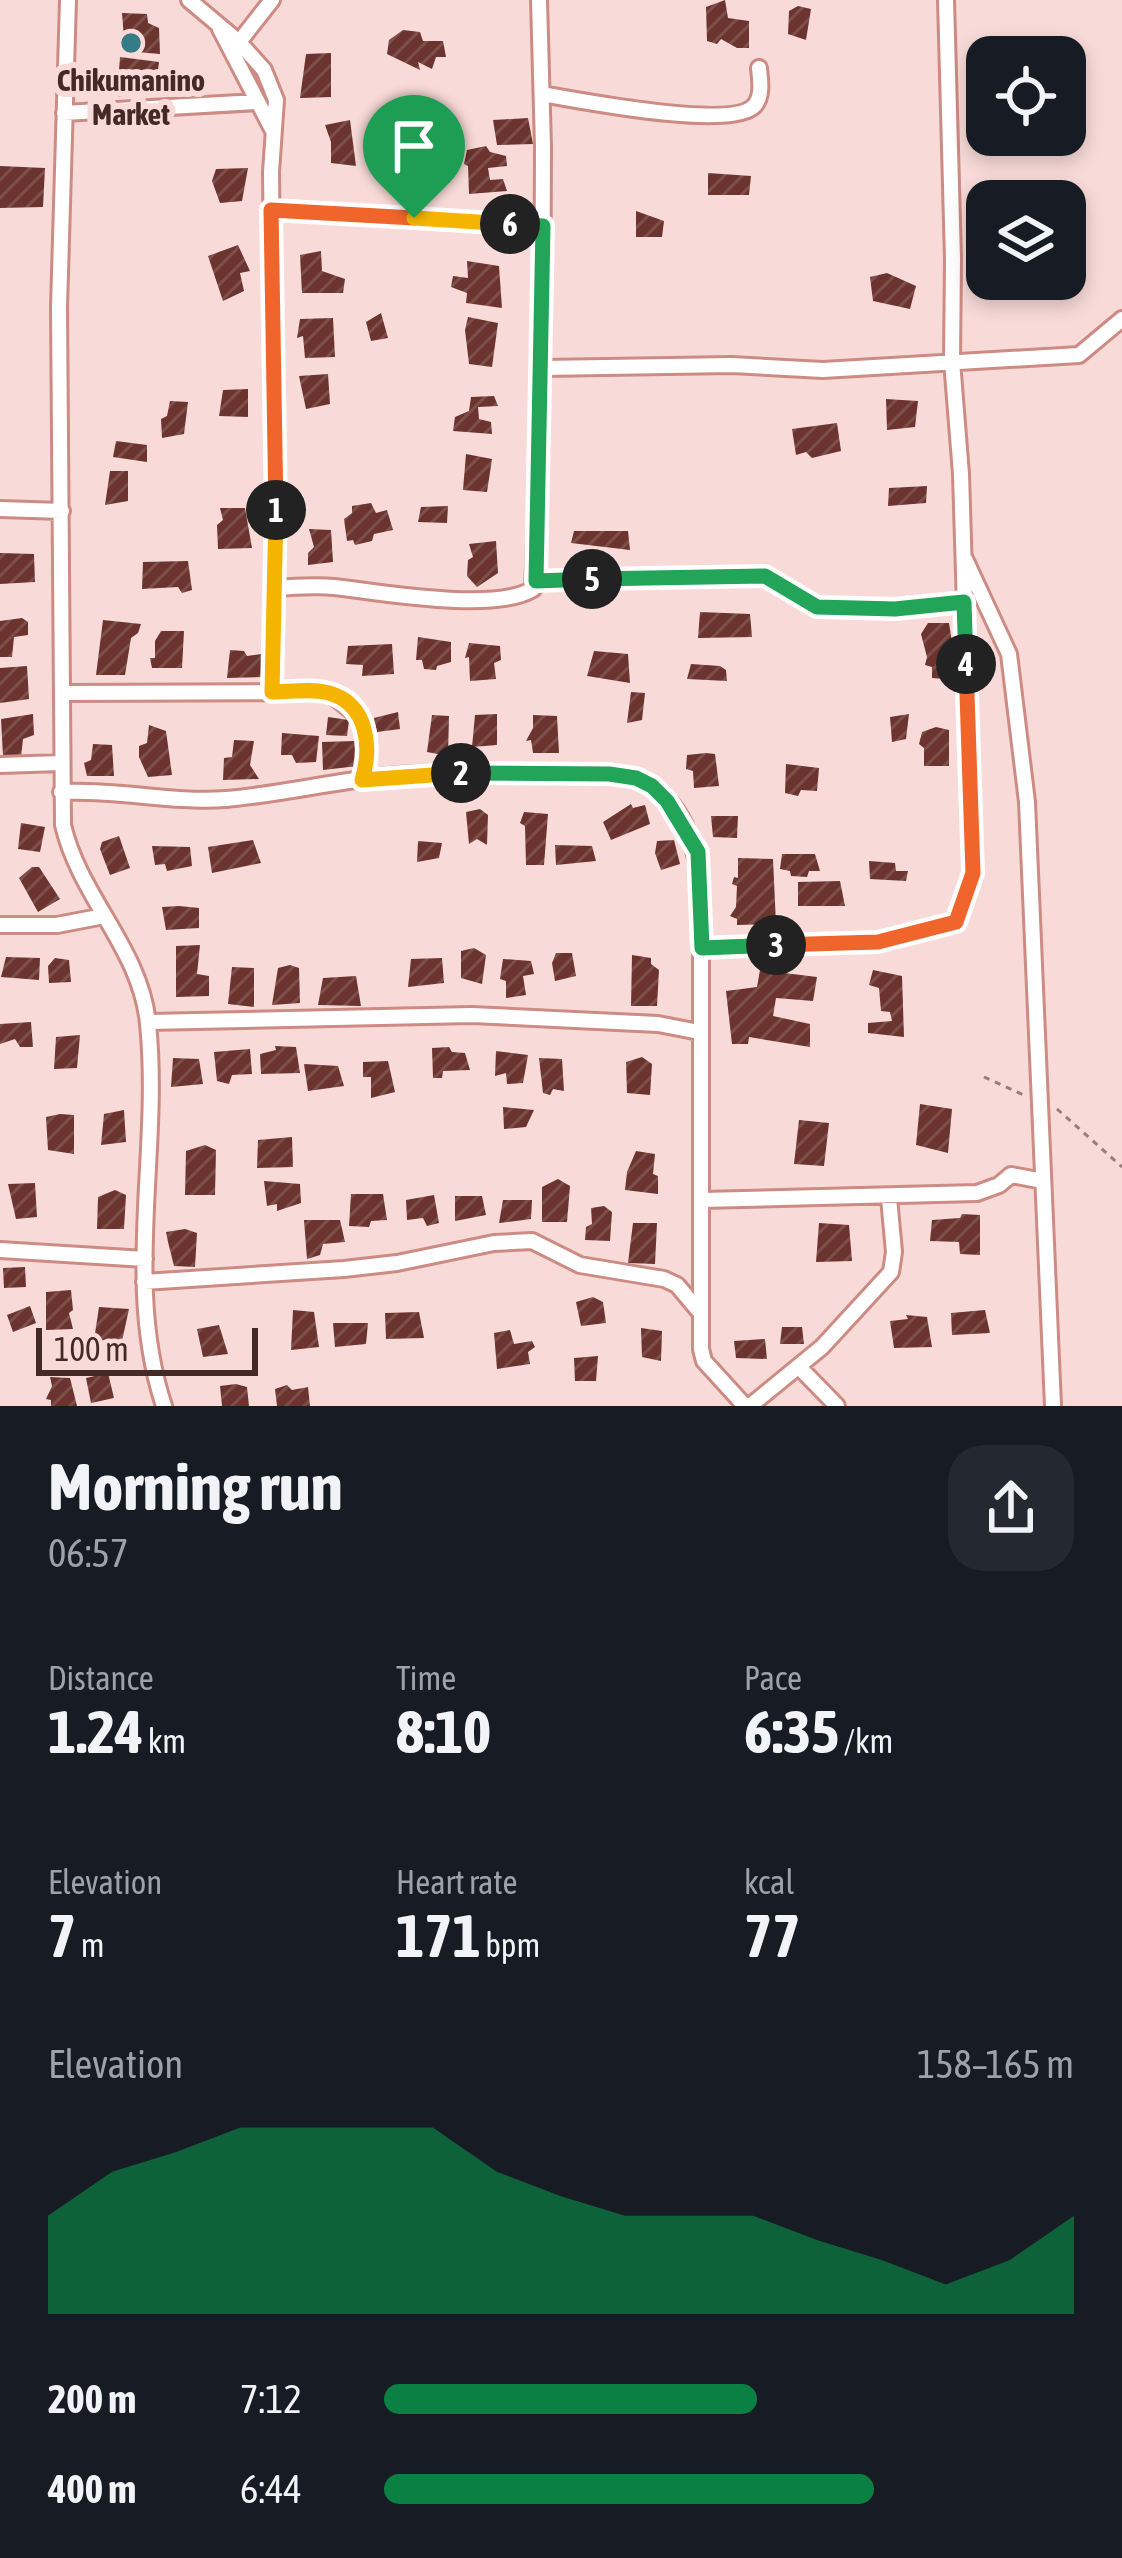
<!DOCTYPE html>
<html lang="en">
<head>
<meta charset="utf-8">
<style>
  body { margin:0; font-family:"Asap Condensed",sans-serif; background:#242831; color:#f1f3f6; height:100vh; display:flex; flex-direction:column; font-size:45px; white-space:nowrap }
  * { box-sizing:border-box; margin:0 }
  p { font-size:39px; color:#9ea1a6 }
  .icon { flex:none; width:66px; height:66px; fill:none; stroke:currentColor; stroke-width:2; stroke-linecap:round; stroke-linejoin:round }
  .map { position:relative; height:1406px; overflow:hidden }
  .details { display:flex; flex-direction:column; background:#171b24; flex:1 }
  .details>* { flex:none }
  .tools { position:absolute; left:966px; top:36px; display:grid; gap:24px }
  .tools a { display:grid; place-items:center; width:120px; height:120px; border-radius:24px; background:#171b24; box-shadow:0 6px 18px #0003; font-size:60px }
  .scale { position:absolute; left:36px; bottom:30px; width:222px; box-sizing:border-box; padding-left:12px; border:6px solid #442a27; border-top:0; font-size:33px; line-height:42px; white-space:nowrap; color:#442a27; -webkit-text-stroke:9px #f8dbd8; paint-order:stroke }
  .pin { position:absolute; display:grid; place-items:center; width:102px; height:102px; color:#fff; margin:-123px -51px; border-radius:50% 50% 50% 0; rotate:-45deg; box-shadow:0 0 12px #0007 }
  .pin .icon { rotate:45deg }
  .km { position:absolute; width:60px; height:60px; margin:-30px; border-radius:50%; background:#222; color:#fff; font-size:33px; line-height:60px; text-align:center }
  .round { display:grid; place-items:center; flex:none; width:126px; height:126px; border-radius:36px; background:#242831 }
  .headline { display:flex; align-items:center; justify-content:space-between; height:204px; padding:0 48px }
  h1 { font-size:66px; font-weight:700; line-height:90px }
  .figures { display:grid; grid-template-columns:repeat(3,1fr); gap:18px; height:204px; padding:12px 48px }
  .figures div { display:grid; align-content:center }
  .figures b { font-size:60px; font-weight:700 }
  .figures small { font-size:33px; font-weight:400 }
  .figures p { font-size:33px }
  .chart { height:336px; padding:24px 48px }
  .chart p { display:flex; justify-content:space-between }
  .chart svg { width:100%; height:216px; margin-top:12px; fill:#0b8043; opacity:.7 }
  ul { padding:0 48px; list-style:none; font-size:39px }
  li { display:grid; grid-template-columns:192px 144px 1fr; align-items:center; height:90px }
  li i { height:30px; border-radius:15px; background:#0b8043 }
  .map>svg:first-child { display:block }
  .building { fill:url(#building-hatch) }
  .lines { fill:none; stroke-linecap:round; stroke-linejoin:round }
  .minor-casing { stroke:#cc8b83; stroke-width:20 }
  .path { stroke:#977c79; stroke-width:3; stroke-dasharray:6 6; stroke-linecap:butt }
  .minor { stroke:#fff; stroke-width:14 }
  .split-1-casing { stroke:#fff; stroke-width:24 }
  .split-2-casing { stroke:#fff; stroke-width:24 }
  .split-3-casing { stroke:#fff; stroke-width:24 }
  .split-4-casing { stroke:#fff; stroke-width:24 }
  .split-5-casing { stroke:#fff; stroke-width:24 }
  .split-6-casing { stroke:#fff; stroke-width:24 }
  .split-7-casing { stroke:#fff; stroke-width:24 }
  .split-1 { stroke:#f0652b; stroke-width:15 }
  .split-2 { stroke:#f5b400; stroke-width:15 }
  .split-3 { stroke:#22a559; stroke-width:15 }
  .split-4 { stroke:#f0652b; stroke-width:15 }
  .split-5 { stroke:#22a559; stroke-width:15 }
  .split-6 { stroke:#22a559; stroke-width:15 }
  .split-7 { stroke:#f5b400; stroke-width:15 }
  .poi-dot { fill:#357c86; stroke:#f8dbd8; stroke-width:4.5 }
  .labels { text-anchor:middle; dominant-baseline:central; stroke-width:12; stroke-linejoin:round; paint-order:stroke }
  .poi-label { font-size:30px; font-weight:bold; fill:#442a27; stroke:#f8dbd8 }
</style>
</head>
<body>
<div class="map">
<svg width="1122" height="1406" viewBox="0 0 1122 1406">
  <defs>
    <pattern id="building-hatch" width="6" height="6" patternUnits="userSpaceOnUse" patternTransform="scale(3)"><rect width="6" height="6" fill="#6c342f"/><path d="M-1 1l2-2M0 6l6-6M5 7l2-2" fill="none" stroke="#7e504c"/></pattern>
  </defs>
  <rect width="100%" height="100%" fill="#f8dbd8"/>
  <path class="building" d="M 725,0 L 728,18 L 749,21 L 749,48 L 737,48 L 721,39 L 717,44 L 707,41 L 706,7 Z
    M 798,6 L 811,9 L 806,40 L 788,34 L 789,11 Z
    M 122,13 L 147,14 L 148,23 L 159,28 L 160,54 L 125,51 Z
    M 403,30 L 420,32 L 423,41 L 443,41 L 446,57 L 436,57 L 432,69 L 418,62 L 420,70 L 387,54 L 389,40 Z
    M 331,53 L 331,97 L 300,98 L 306,54 Z
    M 120,57 L 159,62 L 155,94 L 117,97 Z
    M 528,118 L 533,144 L 497,145 L 493,120 Z
    M 350,120 L 356,166 L 331,163 L 331,142 L 325,125 Z
    M 486,146 L 490,152 L 506,156 L 507,166 L 488,168 L 490,180 L 503,179 L 507,191 L 469,194 L 468,166 L 464,164 L 467,150 Z
    M 0,166 L 45,168 L 43,207 L 0,208 Z
    M 248,168 L 242,201 L 220,203 L 212,181 L 216,169 Z
    M 708,173 L 751,176 L 749,195 L 708,195 Z
    M 636,211 L 664,221 L 662,237 L 636,237 Z
    M 238,245 L 250,271 L 240,273 L 244,291 L 223,301 L 208,256 Z
    M 321,251 L 322,271 L 345,279 L 343,293 L 302,293 L 300,255 Z
    M 467,261 L 499,266 L 502,308 L 466,303 L 467,293 L 451,287 L 453,276 L 468,278 Z
    M 887,273 L 916,286 L 910,309 L 873,301 L 870,277 Z
    M 381,313 L 388,338 L 371,341 L 366,322 Z
    M 468,317 L 498,323 L 492,367 L 469,364 L 465,330 Z
    M 333,318 L 335,357 L 305,358 L 303,336 L 297,338 L 300,319 Z
    M 328,374 L 330,404 L 306,409 L 299,376 Z
    M 248,389 L 248,417 L 219,416 L 223,390 Z
    M 494,396 L 498,406 L 478,407 L 479,419 L 491,422 L 492,434 L 453,431 L 455,417 L 469,411 L 471,397 Z
    M 886,399 L 918,401 L 915,427 L 887,430 Z
    M 170,401 L 188,402 L 184,434 L 162,438 L 161,419 L 167,416 Z
    M 837,423 L 841,451 L 812,458 L 806,452 L 796,455 L 792,429 Z
    M 116,441 L 147,445 L 147,462 L 113,457 Z
    M 466,454 L 492,459 L 487,492 L 463,490 Z
    M 110,471 L 128,471 L 128,501 L 105,505 Z
    M 927,486 L 926,503 L 888,506 L 889,488 Z
    M 371,503 L 376,513 L 387,510 L 393,530 L 374,534 L 372,541 L 355,545 L 353,540 L 347,541 L 344,519 L 352,513 L 352,506 Z
    M 448,506 L 447,523 L 418,522 L 421,507 Z
    M 220,508 L 245,508 L 252,548 L 218,549 L 217,525 L 223,520 Z
    M 309,529 L 331,530 L 333,562 L 308,565 L 308,553 L 314,547 Z
    M 574,531 L 628,531 L 630,550 L 571,543 Z
    M 496,541 L 498,573 L 477,587 L 467,576 L 468,560 L 473,557 L 469,544 Z
    M 0,553 L 34,554 L 35,582 L 0,584 Z
    M 188,561 L 192,590 L 182,593 L 178,587 L 142,589 L 143,562 Z
    M 700,612 L 750,614 L 752,637 L 698,638 Z
    M 22,618 L 28,622 L 28,635 L 14,637 L 12,657 L 0,657 L 0,621 Z
    M 103,620 L 141,624 L 138,633 L 131,638 L 125,675 L 96,675 Z
    M 928,623 L 949,623 L 958,680 L 932,678 L 932,667 L 925,665 L 927,657 L 921,634 Z
    M 161,631 L 184,631 L 182,668 L 152,668 L 150,658 L 155,658 L 155,641 Z
    M 418,637 L 451,642 L 451,662 L 437,666 L 436,670 L 424,669 L 422,660 L 416,660 Z
    M 469,643 L 500,646 L 501,660 L 494,663 L 496,679 L 470,681 L 469,657 L 465,658 Z
    M 392,644 L 394,674 L 362,676 L 363,665 L 346,664 L 348,646 Z
    M 230,650 L 244,651 L 247,656 L 262,654 L 266,677 L 227,678 Z
    M 594,651 L 628,654 L 630,683 L 587,676 Z
    M 691,664 L 720,666 L 726,670 L 727,681 L 687,679 Z
    M 27,666 L 29,699 L 0,703 L 0,668 Z
    M 631,692 L 645,693 L 642,720 L 627,723 Z
    M 398,712 L 400,729 L 377,732 L 374,718 Z
    M 33,714 L 34,735 L 23,739 L 21,757 L 3,756 L 1,719 Z
    M 497,714 L 497,745 L 472,747 L 475,715 Z
    M 909,714 L 906,739 L 892,742 L 890,717 Z
    M 432,715 L 449,716 L 448,756 L 427,752 Z
    M 533,715 L 557,716 L 559,753 L 533,753 L 531,740 L 526,741 L 533,728 Z
    M 328,717 L 349,720 L 347,736 L 326,735 Z
    M 149,725 L 166,731 L 172,775 L 148,777 L 139,757 L 139,746 L 147,743 Z
    M 936,727 L 949,730 L 949,766 L 924,766 L 924,748 L 919,744 L 922,732 Z
    M 282,733 L 319,736 L 316,762 L 296,763 L 292,755 L 281,755 Z
    M 234,740 L 254,741 L 250,765 L 259,779 L 223,780 L 224,758 L 232,757 Z
    M 355,741 L 358,766 L 323,770 L 322,742 Z
    M 93,744 L 112,745 L 114,776 L 87,776 L 84,763 L 91,760 Z
    M 706,753 L 715,754 L 719,786 L 694,788 L 693,771 L 686,769 L 687,755 Z
    M 786,764 L 819,768 L 817,791 L 801,790 L 798,796 L 785,793 Z
    M 631,804 L 633,808 L 645,805 L 650,824 L 611,840 L 603,822 Z
    M 480,809 L 488,815 L 487,845 L 477,839 L 469,844 L 466,812 Z
    M 524,812 L 548,814 L 544,865 L 526,865 L 525,826 L 520,823 Z
    M 711,816 L 738,816 L 737,838 L 713,837 Z
    M 21,823 L 45,827 L 40,852 L 18,849 Z
    M 119,836 L 130,868 L 110,875 L 100,849 L 102,842 Z
    M 253,840 L 261,863 L 212,873 L 208,847 Z
    M 674,840 L 680,864 L 661,870 L 655,853 L 657,841 Z
    M 418,841 L 442,843 L 439,858 L 417,862 Z
    M 555,845 L 592,846 L 596,861 L 556,865 Z
    M 152,846 L 190,847 L 192,866 L 167,871 L 165,864 L 155,865 Z
    M 782,854 L 815,854 L 820,871 L 809,871 L 807,877 L 791,876 L 790,871 L 780,869 Z
    M 738,858 L 773,859 L 776,924 L 737,925 L 737,919 L 730,916 L 736,907 L 737,886 L 732,884 L 734,877 L 738,878 Z
    M 869,861 L 895,863 L 896,871 L 908,871 L 906,881 L 870,879 Z
    M 32,867 L 39,867 L 60,899 L 38,912 L 19,878 Z
    M 840,881 L 845,906 L 798,906 L 798,882 Z
    M 179,906 L 199,908 L 199,928 L 166,930 L 162,907 Z
    M 200,945 L 197,974 L 209,976 L 209,996 L 176,997 L 176,946 Z
    M 474,948 L 486,955 L 482,984 L 461,978 L 461,951 Z
    M 556,953 L 572,953 L 576,976 L 555,981 L 552,963 Z
    M 632,955 L 651,958 L 651,964 L 659,970 L 657,1006 L 631,1006 Z
    M 6,957 L 40,958 L 39,980 L 1,977 Z
    M 55,958 L 69,960 L 71,982 L 49,983 L 48,966 Z
    M 442,958 L 444,983 L 408,987 L 411,959 Z
    M 503,959 L 531,961 L 534,974 L 523,976 L 526,995 L 506,998 L 506,981 L 500,979 Z
    M 290,965 L 299,968 L 300,1003 L 272,1005 L 278,968 Z
    M 232,967 L 254,968 L 254,1007 L 228,1004 Z
    M 760,970 L 817,977 L 813,1001 L 776,998 L 773,1016 L 810,1024 L 810,1047 L 749,1037 L 748,1044 L 732,1044 L 726,991 L 757,987 Z
    M 873,970 L 902,976 L 904,1037 L 868,1033 L 868,1023 L 892,1021 L 890,1012 L 881,1011 L 879,988 L 869,985 Z
    M 356,976 L 361,1006 L 318,1005 L 323,978 Z
    M 31,1022 L 33,1047 L 20,1047 L 15,1039 L 0,1044 L 0,1024 Z
    M 80,1035 L 77,1068 L 54,1069 L 56,1037 Z
    M 275,1046 L 296,1047 L 300,1073 L 261,1074 L 260,1054 L 276,1050 Z
    M 449,1047 L 452,1052 L 465,1053 L 470,1070 L 443,1071 L 442,1078 L 433,1078 L 432,1048 Z
    M 250,1049 L 252,1074 L 232,1075 L 229,1084 L 217,1081 L 214,1052 Z
    M 496,1051 L 528,1055 L 523,1083 L 507,1084 L 506,1073 L 495,1076 Z
    M 642,1057 L 652,1064 L 650,1095 L 627,1093 L 626,1062 Z
    M 173,1058 L 199,1059 L 203,1084 L 171,1087 Z
    M 539,1058 L 562,1059 L 564,1091 L 553,1089 L 550,1095 L 543,1093 Z
    M 388,1061 L 395,1092 L 371,1098 L 371,1077 L 363,1077 L 363,1062 Z
    M 304,1064 L 338,1066 L 344,1086 L 308,1091 Z
    M 920,1104 L 952,1109 L 948,1153 L 916,1145 Z
    M 503,1107 L 534,1110 L 526,1127 L 504,1129 Z
    M 124,1110 L 126,1142 L 101,1145 L 104,1114 Z
    M 60,1114 L 74,1115 L 74,1154 L 48,1150 L 46,1117 Z
    M 799,1120 L 829,1123 L 824,1166 L 794,1164 Z
    M 292,1137 L 293,1167 L 257,1168 L 258,1140 Z
    M 205,1145 L 216,1150 L 215,1195 L 185,1195 L 186,1151 Z
    M 636,1151 L 655,1154 L 653,1174 L 658,1176 L 658,1194 L 625,1190 L 627,1172 Z
    M 558,1179 L 570,1186 L 567,1222 L 542,1222 L 542,1187 Z
    M 264,1181 L 300,1184 L 301,1203 L 277,1211 L 277,1204 L 267,1206 Z
    M 35,1183 L 37,1217 L 16,1219 L 8,1184 Z
    M 115,1190 L 126,1195 L 124,1229 L 97,1229 L 98,1197 Z
    M 351,1194 L 383,1194 L 387,1220 L 371,1221 L 369,1227 L 349,1226 Z
    M 434,1195 L 439,1223 L 427,1226 L 423,1218 L 407,1220 L 406,1200 Z
    M 455,1196 L 482,1196 L 486,1215 L 455,1221 Z
    M 503,1200 L 532,1200 L 531,1219 L 499,1223 Z
    M 604,1206 L 612,1212 L 610,1241 L 585,1240 L 586,1227 L 592,1224 L 591,1208 Z
    M 962,1214 L 980,1215 L 980,1255 L 960,1254 L 959,1242 L 930,1241 L 932,1220 L 960,1218 Z
    M 304,1220 L 340,1220 L 345,1242 L 323,1244 L 320,1255 L 307,1259 Z
    M 633,1223 L 657,1223 L 655,1264 L 628,1263 Z
    M 819,1223 L 849,1225 L 852,1261 L 816,1262 Z
    M 185,1229 L 197,1233 L 195,1267 L 174,1266 L 168,1242 L 166,1232 Z
    M 25,1267 L 26,1287 L 4,1288 L 3,1268 Z
    M 71,1290 L 73,1310 L 69,1313 L 73,1329 L 46,1330 L 46,1292 Z
    M 593,1297 L 603,1302 L 606,1323 L 581,1326 L 576,1302 Z
    M 30,1306 L 36,1323 L 13,1332 L 7,1315 Z
    M 99,1307 L 129,1309 L 122,1341 L 94,1340 Z
    M 293,1310 L 314,1312 L 319,1347 L 291,1350 Z
    M 985,1310 L 990,1333 L 952,1335 L 951,1313 Z
    M 419,1312 L 424,1338 L 386,1339 L 385,1313 Z
    M 906,1315 L 927,1317 L 932,1347 L 894,1348 L 890,1321 L 908,1319 Z
    M 333,1323 L 368,1323 L 366,1344 L 335,1347 Z
    M 219,1325 L 228,1354 L 203,1357 L 197,1329 Z
    M 782,1327 L 802,1327 L 804,1344 L 780,1344 Z
    M 641,1328 L 662,1331 L 661,1361 L 642,1357 Z
    M 510,1330 L 514,1344 L 532,1341 L 535,1347 L 528,1352 L 530,1364 L 497,1369 L 494,1333 Z
    M 765,1339 L 767,1359 L 736,1358 L 734,1341 Z
    M 598,1356 L 596,1381 L 575,1381 L 574,1358 Z
    M 108,1373 L 114,1398 L 91,1403 L 86,1378 Z
    M 50,1377 L 70,1378 L 77,1406 L 51,1406 L 51,1400 L 46,1399 L 52,1386 Z
    M 236,1384 L 247,1387 L 249,1406 L 222,1406 L 220,1386 Z
    M 287,1385 L 292,1390 L 308,1387 L 310,1406 L 277,1406 L 275,1389 Z"/>
  <g class="lines">
    <g class="minor-casing">
      <path id="minor" d="M 68,0 L 59,307 L 63,825 C 80,898 141,949 148,1024 C 161,1151 123,1283 164,1406
        M 189,0 L 239,42 L 264,70 L 276,100 L 271,172 L 276,588 L 271,691
        M 220,29 L 273,131
        M 239,42 L 272,0
        M 542,94 C 577,100 734,131 755,105 C 763,95 760,79 759,68
        M 64,113 L 258,102
        M 271,210 L 543,226
        M 542,368 L 732,365 L 823,370 L 1079,355 L 1122,319
        M 0,509 L 62,511
        M 965,559 L 1009,654 L 1027,802 L 1053,1406
        M 536,581 L 765,576 L 817,607 L 895,609 L 964,602
        M 276,588 C 295,587 315,585 334,587 C 380,592 494,613 533,589 L 542,368 L 543,147 L 539,0
        M 62,693 L 328,692 L 363,720 L 367,756 L 362,780
        M 0,765 L 61,763
        M 61,792 C 117,789 171,803 226,799 C 284,794 342,779 400,775 C 452,771 504,774 556,775 C 585,775 620,769 647,783 C 686,805 698,853 701,894 L 701,1349 L 704,1361 L 745,1406
        M 0,925 L 57,925 L 104,916
        M 702,948 L 878,942 L 956,922 L 973,873 L 961,474 L 952,361 L 953,259 L 946,0
        M 148,1022 L 472,1015 L 658,1024 L 699,1032
        M 702,1200 L 977,1193 L 999,1185 L 1011,1175 L 1043,1181
        M 0,1250 L 145,1259
        M 144,1282 L 344,1269 L 397,1263 L 494,1243 L 532,1241 L 580,1265 L 664,1279 L 677,1285 L 698,1310
        M 799,1367 L 837,1406
        M 750,1406 L 822,1347 L 891,1272 L 894,1252 L 889,1198"/>
    </g>
    <path class="path" d="M 984,1077 L 1026,1096
      M 1057,1109 L 1122,1167"/>
    <use href="#minor" class="minor"/>
  </g>
  <g class="lines">
    <g class="split-1-casing">
      <path id="split-1" d="M 276,510 L 271,210 L 414,218"/>
    </g>
    <g class="split-2-casing">
      <path id="split-2" d="M 276,510 L 272,692 C 289,692 312,688 329,693 C 368,704 372,747 362,780 L 461,773"/>
    </g>
    <g class="split-3-casing">
      <path id="split-3" d="M 461,773 L 609,774 L 636,778 L 652,786 L 667,801 L 698,852 L 702,948 L 776,945"/>
    </g>
    <g class="split-4-casing">
      <path id="split-4" d="M 776,945 L 878,942 L 956,922 L 973,873 L 966,664"/>
    </g>
    <g class="split-5-casing">
      <path id="split-5" d="M 592,579 L 765,576 L 817,607 L 895,609 L 964,602 L 966,664"/>
    </g>
    <g class="split-6-casing">
      <path id="split-6" d="M 510,224 L 543,226 L 536,581 L 592,579"/>
    </g>
    <g class="split-7-casing">
      <path id="split-7" d="M 414,218 L 510,224"/>
    </g>
    <use href="#split-1" class="split-1"/>
    <use href="#split-2" class="split-2"/>
    <use href="#split-3" class="split-3"/>
    <use href="#split-4" class="split-4"/>
    <use href="#split-5" class="split-5"/>
    <use href="#split-6" class="split-6"/>
    <use href="#split-7" class="split-7"/>
  </g>
  <circle class="poi-dot" cx="131" cy="43" r="12"/>
  <g class="labels">
    <g class="poi-label">
      <text x="131" y="80">Chikumanino<tspan x="131" dy="34">Market</tspan></text>
    </g>
  </g>
</svg>
<div class="tools">
<a><svg class="icon" aria-label="locate" viewBox="0 0 24 24"><circle cx="12" cy="12" r="6"/><path d="M12 2v4M12 18v4M2 12h4M18 12h4"/></svg></a>
<a><svg class="icon" aria-label="layers" viewBox="0 0 24 24"><path d="M12 4l9 5-9 5-9-5zM3 14l9 5 9-5"/></svg></a>
</div>
<div class="scale">100 m</div>
<div class="pin" style="left:414px;top:218px;background:#1e9e55"><svg class="icon" aria-label="arrive" viewBox="0 0 24 24"><path d="M6 21V4h12l-3 4 3 4H6"/></svg></div>
<b class="km" style="left:276px;top:510px">1</b>
<b class="km" style="left:461px;top:773px">2</b>
<b class="km" style="left:776px;top:945px">3</b>
<b class="km" style="left:966px;top:664px">4</b>
<b class="km" style="left:592px;top:579px">5</b>
<b class="km" style="left:510px;top:224px">6</b>
</div>
<section class="details">
<div class="headline"><div><h1>Morning run</h1><p>06:57</p></div><a class="round"><svg class="icon" aria-label="share" viewBox="0 0 24 24"><path d="M12 15V3M7 8l5-5 5 5M5 13v7h14v-7"/></svg></a></div>
<div class="figures">
<div><p>Distance</p><b>1.24<small> km</small></b></div>
<div><p>Time</p><b>8:10</b></div>
<div><p>Pace</p><b>6:35<small> /km</small></b></div>
</div>
<div class="figures">
<div><p>Elevation</p><b>7<small> m</small></b></div>
<div><p>Heart rate</p><b>171<small> bpm</small></b></div>
<div><p>kcal</p><b>77</b></div>
</div>
<div class="chart"><p><span>Elevation</span>158–165 m</p>
<svg viewBox="0 0 160 44" preserveAspectRatio="none"><path d="M0 44V24L10 15L20 11L30 6L40 6L50 6L60 6L70 15L80 20L90 24L100 24L110 24L120 29L130 33L140 38L150 33L160 24V44z"/></svg>
</div>
<ul>
<li><b>200 m</b>7:12<i style="width:54%"></i></li>
<li><b>400 m</b>6:44<i style="width:71%"></i></li>
</ul>
</section>
</body>
</html>
